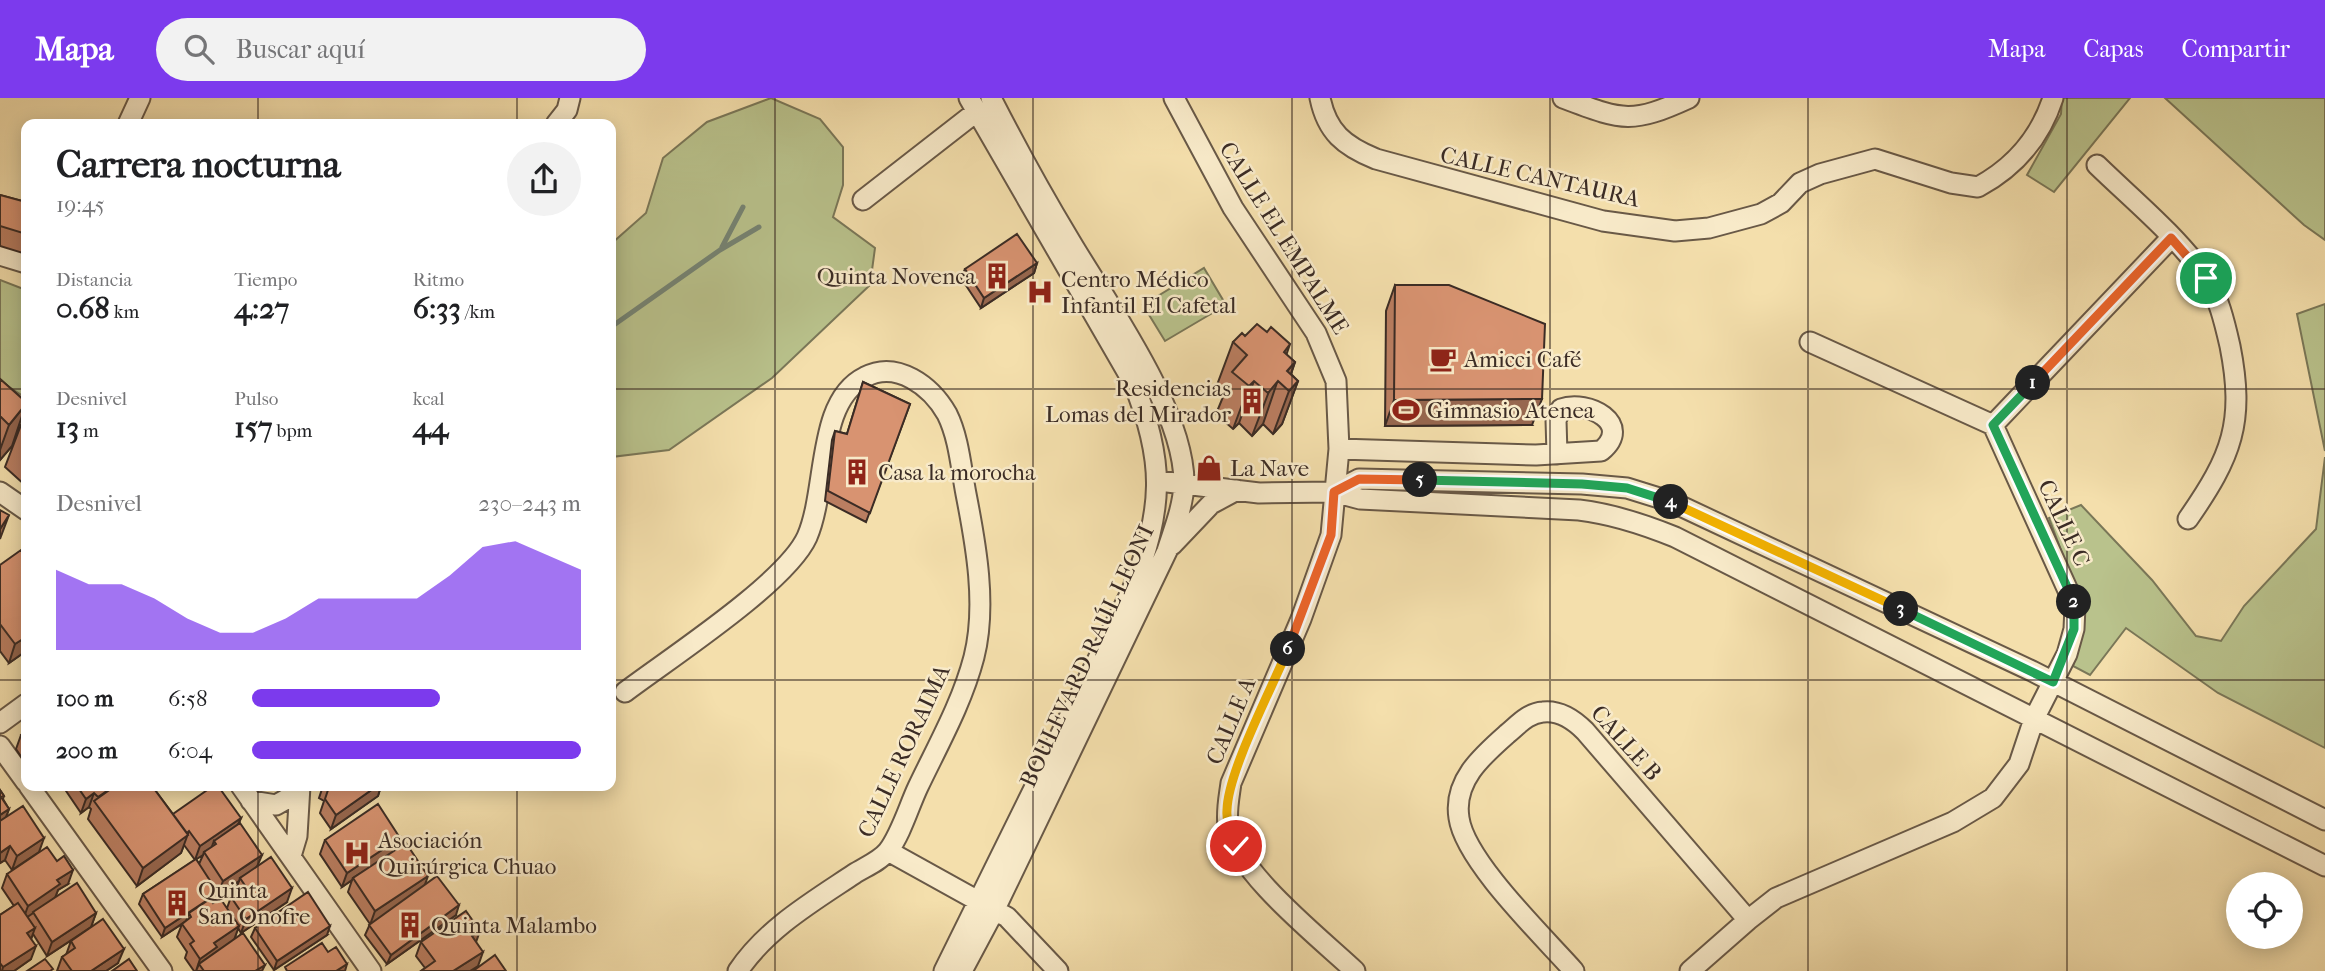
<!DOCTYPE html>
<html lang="es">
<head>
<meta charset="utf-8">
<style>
  body { margin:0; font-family:"IM FELL French Canon",serif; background:#f2f2f2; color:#202124; height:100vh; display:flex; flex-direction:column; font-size:26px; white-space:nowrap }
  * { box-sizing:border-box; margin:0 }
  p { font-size:23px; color:#757577 }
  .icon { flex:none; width:38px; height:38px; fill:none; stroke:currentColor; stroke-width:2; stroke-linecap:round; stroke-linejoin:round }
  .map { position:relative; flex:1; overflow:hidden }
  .panel { position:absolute; left:21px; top:21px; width:595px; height:672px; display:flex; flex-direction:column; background:#fff; border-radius:14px; box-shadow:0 4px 18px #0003 }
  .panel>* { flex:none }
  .buttons { position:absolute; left:2226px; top:774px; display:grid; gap:14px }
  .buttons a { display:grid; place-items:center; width:77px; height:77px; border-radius:50%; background:#fff; box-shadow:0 4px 18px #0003; font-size:35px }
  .pin { position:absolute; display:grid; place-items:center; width:60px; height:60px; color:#fff; margin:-30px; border:4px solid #fff; border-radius:50%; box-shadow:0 2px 7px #0007 }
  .km { position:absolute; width:35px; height:35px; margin:-18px; border-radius:50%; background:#222; color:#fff; font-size:19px; line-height:35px; text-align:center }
  .round { display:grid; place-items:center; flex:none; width:74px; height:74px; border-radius:37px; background:#f2f2f2 }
  .head { display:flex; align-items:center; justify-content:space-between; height:119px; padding:0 35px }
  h1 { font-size:38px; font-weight:800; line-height:52px }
  .stats { display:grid; grid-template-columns:repeat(3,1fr); gap:10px; height:119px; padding:7px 35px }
  .stats div { display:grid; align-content:center }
  .stats b { font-size:30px; font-weight:800 }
  .stats small { font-size:19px; font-weight:400 }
  .stats p { font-size:19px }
  .chart { height:196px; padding:14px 35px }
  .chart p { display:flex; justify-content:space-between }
  .chart svg { width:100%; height:126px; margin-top:7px; fill:#7c3aed; opacity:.7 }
  ul { padding:0 35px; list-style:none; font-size:23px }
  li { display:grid; grid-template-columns:112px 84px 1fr; align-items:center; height:52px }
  li i { height:18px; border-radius:9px; background:#7c3aed }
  header { display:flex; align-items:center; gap:42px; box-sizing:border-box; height:98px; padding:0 35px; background:#7c3aed; color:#fff }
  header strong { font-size:33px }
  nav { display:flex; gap:38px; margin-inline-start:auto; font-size:24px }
  .search { width:490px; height:63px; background:#f2f2f2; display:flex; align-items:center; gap:18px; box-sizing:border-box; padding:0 24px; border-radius:38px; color:#757577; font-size:26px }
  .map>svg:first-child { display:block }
  .green { fill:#b9c28c; stroke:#7a7758; stroke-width:2 }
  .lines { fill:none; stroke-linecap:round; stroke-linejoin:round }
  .stream { stroke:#758373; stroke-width:5 }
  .minor-casing { stroke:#695947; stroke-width:23 }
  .minor { stroke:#f8eac9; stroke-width:19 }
  .wall { fill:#ba7e61; stroke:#3b2c25; stroke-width:2; fill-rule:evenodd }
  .shaded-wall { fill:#97674f; stroke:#3b2c25; stroke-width:2 }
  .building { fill:#d89371; stroke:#3b2c25; stroke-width:2 }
  .split-1-casing { stroke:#fff; stroke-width:14 }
  .split-2-casing { stroke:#fff; stroke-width:14 }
  .split-3-casing { stroke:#fff; stroke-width:14 }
  .split-4-casing { stroke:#fff; stroke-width:14 }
  .split-5-casing { stroke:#fff; stroke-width:14 }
  .split-6-casing { stroke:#fff; stroke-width:14 }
  .split-7-casing { stroke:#fff; stroke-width:14 }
  .split-1 { stroke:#f0652b; stroke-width:9 }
  .split-2 { stroke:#22a559; stroke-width:9 }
  .split-3 { stroke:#22a559; stroke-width:9 }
  .split-4 { stroke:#f5b400; stroke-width:9 }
  .split-5 { stroke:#22a559; stroke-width:9 }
  .split-6 { stroke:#f0652b; stroke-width:9 }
  .split-7 { stroke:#f5b400; stroke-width:9 }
  .grid { fill:none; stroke:#3b2c25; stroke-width:2; stroke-opacity:0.55 }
  .labels { text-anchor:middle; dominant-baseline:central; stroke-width:5; stroke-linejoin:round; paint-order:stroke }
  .street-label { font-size:23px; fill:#3b2c25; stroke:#f8eac9 }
  .poi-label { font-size:23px; fill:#3b2c25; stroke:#f8eac9; text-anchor:start }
</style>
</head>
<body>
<header>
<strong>Mapa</strong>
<div class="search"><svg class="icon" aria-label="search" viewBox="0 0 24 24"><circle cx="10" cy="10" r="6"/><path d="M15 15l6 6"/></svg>Buscar aquí</div>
<nav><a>Mapa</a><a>Capas</a><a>Compartir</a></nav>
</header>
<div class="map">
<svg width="2325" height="873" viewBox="0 0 2325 873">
  <rect width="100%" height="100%" fill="#f4dfac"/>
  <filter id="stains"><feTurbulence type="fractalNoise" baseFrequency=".00286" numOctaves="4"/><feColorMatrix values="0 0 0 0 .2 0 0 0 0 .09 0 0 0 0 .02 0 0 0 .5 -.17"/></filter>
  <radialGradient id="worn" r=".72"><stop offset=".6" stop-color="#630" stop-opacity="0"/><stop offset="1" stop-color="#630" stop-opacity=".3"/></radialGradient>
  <path class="green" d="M 771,0 L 820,21 L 843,49 L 843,87 L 833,119 L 875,150 L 870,187 L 772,280 L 669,352 L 611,359 L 611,146 L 646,115 L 663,60 L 707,24 Z
    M 2062,0 L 2130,0 L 2054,94 L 2027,77 L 2061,16 Z
    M 2165,0 L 2325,0 L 2325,142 L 2304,127 Z
    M 1204,170 L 1226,207 L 1165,243 L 1143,207 Z
    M 0,182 L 26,192 L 26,300 L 0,283 Z
    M 2325,206 L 2325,353 L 2297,216 Z
    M 2325,359 L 2325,650 L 2218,595 L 2126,530 L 2090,577 L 2073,568 L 2085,517 L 2049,420 L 2081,407 L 2152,482 L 2196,538 L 2221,543 L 2244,508 L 2316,431 Z"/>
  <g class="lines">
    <path class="stream" d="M 722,149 L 743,109
      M 611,229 L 720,152 L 759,129"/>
    <g class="minor-casing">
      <path id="minor" d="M 1174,0 L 1233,110 L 1316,235 L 1336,283 L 1339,351 L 1331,437 L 1301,521 L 1231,685 C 1229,700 1226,713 1228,728 C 1236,774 1320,840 1355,873
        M 1320,0 C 1327,34 1344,48 1376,61 L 1603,123 L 1675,133 L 1709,130 L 1761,116 L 1781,105 L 1800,85 L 1820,76 L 1875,61 L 1951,85 L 1978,89 C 2015,69 2040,40 2053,0
        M 1563,0 C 1622,22 1630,27 1689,0
        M 128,26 L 140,0
        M 556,26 L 567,12 L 570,0
        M 2097,67 C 2133,102 2176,137 2205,178 C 2218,196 2225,226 2230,248 C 2245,324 2232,358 2188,421
        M 863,102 L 976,14
        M 0,157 L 26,165
        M 1810,244 L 1993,327
        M 1339,351 L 1536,357 L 1601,353 C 1634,326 1588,301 1561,311 L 1556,322 L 1557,356
        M 1159,383 L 1259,395 L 1334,394 L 1360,401 L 1579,412 C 1613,416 1643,426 1675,439 L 2325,768
        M 0,394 L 26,412
        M 1334,394 L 1359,381 L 1582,386 L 1627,390 L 1672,404 L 2032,573 L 2325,722
        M 1172,447 L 1211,406 L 1237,392
        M 625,594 C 670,560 786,485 807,439 C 828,391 816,303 865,279 C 897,262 931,288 947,316 C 959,340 961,370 966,396 C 976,447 987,508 974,559 C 962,605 938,647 918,689 C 909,708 901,736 888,753 C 880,763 865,769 854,776 C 812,804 766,831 738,873
        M 0,625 L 26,606
        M 0,648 L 26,684
        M 29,688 L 162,873
        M 241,688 L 371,873
        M 251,703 L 276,707 L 299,694
        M 888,753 L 1007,819 L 1058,873
        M 291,758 L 297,738 L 300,688
        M 1748,822 L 1776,800 L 1953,724 L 1993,700 L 2019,666 L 2034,621 L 2067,556 L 2074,531 L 2075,508 L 1993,327 L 2171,140
        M 944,873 L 1132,492 C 1163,411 1166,365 1133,284 L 969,0
        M 962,873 L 994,813 L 1167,453 C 1174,431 1183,409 1184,386 C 1185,312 1106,204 1069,141 C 1041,95 1015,47 991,0
        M 1574,873 C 1543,838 1465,763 1459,720 C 1453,683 1482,658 1507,636 C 1518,627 1528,615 1543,614 C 1560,612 1574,622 1585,633 L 1748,822 L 1690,873"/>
    </g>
    <use href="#minor" class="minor"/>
  </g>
  <path class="wall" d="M 0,97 L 26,104 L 26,156 L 0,148 Z
    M 1037,165 L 1034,175 L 981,210 L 961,180 L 965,171 Z
    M 1395,187 L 1532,327 L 1385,328 L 1386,213 Z
    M 1245,238 L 1287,257 L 1295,264 L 1291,276 L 1298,283 L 1282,326 L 1273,336 L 1263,326 L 1252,338 L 1239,325 L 1233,331 L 1216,316 L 1225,294 L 1217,287 L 1233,244 Z
    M 0,281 L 26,304 L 12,348 L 0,362 Z
    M 863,284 L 910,306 L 866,424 L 825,403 L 832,342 L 835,333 L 847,336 Z
    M 26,319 L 26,388 L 5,369 L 21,327 Z
    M 0,467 L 26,553 L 9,565 L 0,553 Z
    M 26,633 L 26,666 L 16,651 L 21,637 Z
    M 65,688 L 152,688 L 173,716 L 241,720 L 238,727 L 258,768 L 287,804 L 241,835 L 238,830 L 234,842 L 262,873 L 194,873 L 185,860 L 187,854 L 177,839 L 182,826 L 162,839 L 139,806 L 143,796 L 195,762 L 184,747 L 181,755 L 137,788 L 88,721 L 91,711 L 89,709 L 81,715 L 64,690 ZM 203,757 L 199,766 L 196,761 ZM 239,783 L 235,794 L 236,795 L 231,799 L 227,810 L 215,804 L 218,796 L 218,797 Z
    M 323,688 L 381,688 L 378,698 L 331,731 L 320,715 L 324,703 L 319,700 Z
    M 0,692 L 4,698 L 3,701 L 9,711 L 6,719 L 44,740 L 12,772 L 5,762 L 0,765 Z
    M 400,740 L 396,752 L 426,786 L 456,817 L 387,866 L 365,837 L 370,826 L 348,794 L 352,782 L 342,789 L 320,756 L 325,742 Z
    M 7,776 L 68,786 L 58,792 L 55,799 L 96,815 L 91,829 L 118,865 L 106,873 L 57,873 L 62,859 L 66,857 L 71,843 L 84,834 L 47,858 L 33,836 L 31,841 L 31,861 L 14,873 L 0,873 L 0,817 L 14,808 L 2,790 Z
    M 255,830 L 327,837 L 274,872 L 251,839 Z
    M 421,844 L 476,844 L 478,868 L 470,873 L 421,873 L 425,870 L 416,858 Z"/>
  <path class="shaded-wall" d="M 1037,165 L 1034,175 L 981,210 L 984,200 Z
    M 1290,246 L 1263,326 L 1252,338 L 1284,254 Z
    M 1295,264 L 1286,290 L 1287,273 Z
    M 1254,283 L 1239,325 L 1233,331 L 1249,288 Z
    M 1298,283 L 1282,326 L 1273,336 L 1289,293 Z
    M 1542,301 L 1532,327 L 1385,328 L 1394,302 Z
    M 26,306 L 12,348 L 0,362 L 0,352 L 9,327 Z
    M 9,417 L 0,441 L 0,431 Z
    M 26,539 L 26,553 L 9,565 L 15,546 Z
    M 377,688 L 381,688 L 378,698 L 331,731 L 336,717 Z
    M 94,695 L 89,709 L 81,715 L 86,701 Z
    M 9,711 L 4,724 L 0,727 L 0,717 Z
    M 241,720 L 235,733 L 216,746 L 214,743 L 211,751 L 204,754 L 203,757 L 195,762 L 200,748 Z
    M 189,733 L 181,755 L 137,788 L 143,770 Z
    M 44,740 L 39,754 L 12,772 L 17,758 Z
    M 400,740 L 395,754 L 353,780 L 352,782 L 342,789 L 347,775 Z
    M 10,748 L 5,762 L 0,765 L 0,755 Z
    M 262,757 L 256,771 L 240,780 L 239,783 L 218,797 L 223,783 Z
    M 73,772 L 68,786 L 58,792 L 55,800 L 23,822 L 28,808 L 57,782 Z
    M 428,778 L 423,792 L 370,827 L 375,813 Z
    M 292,790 L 287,804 L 241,835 L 246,821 Z
    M 218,795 L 215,804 L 191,819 L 189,815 L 186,823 L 162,839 L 165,830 Z
    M 459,807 L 456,817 L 387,866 L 391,857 Z
    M 96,815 L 91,829 L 47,858 L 52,844 Z
    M 239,828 L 234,842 L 199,866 L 196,873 L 200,861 L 214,845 Z
    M 330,828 L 327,837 L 274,872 L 277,863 Z
    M 35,830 L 30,844 L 27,835 Z
    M 480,833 L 475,847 L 472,838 Z
    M 36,848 L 31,861 L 14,873 L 2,873 L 3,869 Z
    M 124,851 L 118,865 L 106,873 L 91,873 Z
    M 483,854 L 478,868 L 470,873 L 453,873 Z
    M 347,866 L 345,873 L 336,873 Z
    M 265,867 L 262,873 L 255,873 Z"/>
  <path class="building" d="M 0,97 L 26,104 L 26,136 L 0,128 Z
    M 1017,136 L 1037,165 L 984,200 L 965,171 Z
    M 1395,187 L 1449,187 L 1545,226 L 1542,301 L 1394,302 Z
    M 1257,226 L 1267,234 L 1271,229 L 1290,246 L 1284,254 L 1295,264 L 1287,273 L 1298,283 L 1289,293 L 1278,283 L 1268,295 L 1254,283 L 1249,288 L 1232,274 L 1247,257 L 1233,244 L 1242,235 L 1245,238 Z
    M 0,281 L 26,304 L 26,306 L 9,327 L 0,318 Z
    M 863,284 L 910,306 L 870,415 L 828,393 L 835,333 L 847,336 Z
    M 26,319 L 26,331 L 21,327 Z
    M 0,412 L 9,417 L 0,431 Z
    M 21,452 L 26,458 L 26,539 L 15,546 L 0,526 L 0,467 Z
    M 26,633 L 26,645 L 21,637 Z
    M 77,688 L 114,688 L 98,699 L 94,695 L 86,701 Z
    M 115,688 L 152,688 L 188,737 L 143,770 L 94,703 Z
    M 213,688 L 218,688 L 241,720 L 200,748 L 189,733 L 187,735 L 173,716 Z
    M 327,688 L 377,688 L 336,717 L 325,701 L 329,689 Z
    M 0,692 L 4,698 L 1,699 L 9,711 L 0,717 Z
    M 378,706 L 400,740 L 347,775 L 325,742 Z
    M 23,708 L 44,740 L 17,758 L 10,748 L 0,755 L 0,723 Z
    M 240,725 L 262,757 L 223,783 L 204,754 L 216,746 L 214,743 Z
    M 406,745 L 428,778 L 375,813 L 353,780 Z
    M 47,749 L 57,763 L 64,758 L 73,772 L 57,782 L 60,786 L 28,808 L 7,776 Z
    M 271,759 L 292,790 L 246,821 L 231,799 L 246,789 L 240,780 Z
    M 196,761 L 218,795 L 165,830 L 143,796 Z
    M 437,778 L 459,807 L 391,857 L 369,827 Z
    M 77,785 L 96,815 L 52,844 L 33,814 Z
    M 308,794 L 330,828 L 277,863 L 255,830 Z
    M 220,800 L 239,828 L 214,845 L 217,849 L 200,861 L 190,846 L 194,843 L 182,826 L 191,819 L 189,815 L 210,801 L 213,805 Z
    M 18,805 L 35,830 L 27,835 L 36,848 L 3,869 L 0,865 L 0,817 Z
    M 466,813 L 480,833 L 472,838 L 483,854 L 453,873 L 421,873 L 435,863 L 421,844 Z
    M 103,821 L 124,851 L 91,873 L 72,873 L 62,859 L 75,850 L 71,843 Z
    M 243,835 L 265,867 L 255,873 L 204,873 L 199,866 Z
    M 322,845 L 328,854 L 336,849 L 347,866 L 336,873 L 287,873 L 285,869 Z
    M 495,857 L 506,873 L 473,873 Z
    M 45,861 L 53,871 L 50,873 L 27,873 Z
    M 129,861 L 137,873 L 112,873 Z"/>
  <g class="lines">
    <g class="split-1-casing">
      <path id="split-1" d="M 2033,285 L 2171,140 L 2206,180"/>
    </g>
    <g class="split-2-casing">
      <path id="split-2" d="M 2033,285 L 1993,327 L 2074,504"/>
    </g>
    <g class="split-3-casing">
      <path id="split-3" d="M 1901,511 L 2053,584 L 2074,531 L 2074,504"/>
    </g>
    <g class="split-4-casing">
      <path id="split-4" d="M 1671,404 L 1901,511"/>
    </g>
    <g class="split-5-casing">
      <path id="split-5" d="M 1420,382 L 1582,386 L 1627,390 L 1671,404"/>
    </g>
    <g class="split-6-casing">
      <path id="split-6" d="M 1288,551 L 1331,437 L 1334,394 L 1359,381 L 1420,382"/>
    </g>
    <g class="split-7-casing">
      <path id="split-7" d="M 1236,748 C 1231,736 1226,725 1227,712 C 1228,673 1272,590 1288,551"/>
    </g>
    <use href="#split-1" class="split-1"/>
    <use href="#split-2" class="split-2"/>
    <use href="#split-3" class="split-3"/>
    <use href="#split-4" class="split-4"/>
    <use href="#split-5" class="split-5"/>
    <use href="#split-6" class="split-6"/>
    <use href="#split-7" class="split-7"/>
  </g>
  <path class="grid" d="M 258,0 L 258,26M 517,0 L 517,26M 775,0 L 775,873M 1033,0 L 1033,873M 1292,0 L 1292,873M 1550,0 L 1550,873M 1808,0 L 1808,873M 2067,0 L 2067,873M 0,291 L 26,291M 611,291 L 2325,291M 0,582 L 26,582M 611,582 L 2325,582M 258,688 L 258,873M 517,688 L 517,873"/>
  <defs>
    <g id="building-bare" transform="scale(2.1)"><path d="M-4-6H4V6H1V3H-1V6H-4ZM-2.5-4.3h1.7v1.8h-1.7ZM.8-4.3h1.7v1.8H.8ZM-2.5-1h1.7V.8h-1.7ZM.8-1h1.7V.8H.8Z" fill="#8f2418" stroke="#f8eac9" stroke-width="2.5" paint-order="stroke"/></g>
    <g id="hospital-bare" transform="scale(2.1)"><path d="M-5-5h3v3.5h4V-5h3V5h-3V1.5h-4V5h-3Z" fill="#8f2418" stroke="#f8eac9" stroke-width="2.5" paint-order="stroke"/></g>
    <g id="cafe-bare" transform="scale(2.1)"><path d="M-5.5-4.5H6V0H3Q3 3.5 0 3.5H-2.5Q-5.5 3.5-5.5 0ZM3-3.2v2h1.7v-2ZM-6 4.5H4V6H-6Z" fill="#8f2418" stroke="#f8eac9" stroke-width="2.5" paint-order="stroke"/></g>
    <g id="stadium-bare" transform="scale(2.1)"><path d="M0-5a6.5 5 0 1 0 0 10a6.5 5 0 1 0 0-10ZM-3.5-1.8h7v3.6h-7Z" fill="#8f2418" stroke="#f8eac9" stroke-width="2.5" paint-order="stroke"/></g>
    <g id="shop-bare" transform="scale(2.1)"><path d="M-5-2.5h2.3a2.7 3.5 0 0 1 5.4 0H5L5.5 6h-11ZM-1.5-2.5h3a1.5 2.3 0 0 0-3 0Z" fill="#8f2418" stroke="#f8eac9" stroke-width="2.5" paint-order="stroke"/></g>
  </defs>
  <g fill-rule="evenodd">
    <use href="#building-bare" x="997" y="178"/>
    <use href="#hospital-bare" x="1040" y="194"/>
    <use href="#cafe-bare" x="1443" y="261"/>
    <use href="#building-bare" x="1252" y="303"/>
    <use href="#stadium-bare" x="1406" y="312"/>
    <use href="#shop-bare" x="1209" y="370"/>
    <use href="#building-bare" x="857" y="374"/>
    <use href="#hospital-bare" x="357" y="755"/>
    <use href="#building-bare" x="177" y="805"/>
    <use href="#building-bare" x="410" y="827"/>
  </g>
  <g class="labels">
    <g class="street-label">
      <text transform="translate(1540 79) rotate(13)">CALLE CANTAURA</text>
      <text transform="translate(1284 140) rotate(58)">CALLE EL EMPALME</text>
      <text transform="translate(2064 425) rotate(65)">CALLE C</text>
      <text transform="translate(1087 558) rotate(-65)">BOULEVARD RAÚL LEONI</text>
      <text transform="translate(1231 623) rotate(-67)">CALLE A</text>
      <text transform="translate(1626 645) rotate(48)">CALLE B</text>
      <text transform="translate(904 653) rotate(-65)">CALLE RORAIMA</text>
    </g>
    <g class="poi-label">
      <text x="976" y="178" text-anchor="end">Quinta Novenca</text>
      <text x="1061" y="181">Centro Médico<tspan x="1061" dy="26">Infantil El Cafetal</tspan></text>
      <text x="1464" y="261">Amicci Café</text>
      <text x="1231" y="290" text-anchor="end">Residencias<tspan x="1231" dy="26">Lomas del Mirador</tspan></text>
      <text x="1427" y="312">Gimnasio Atenea</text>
      <text x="1230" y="370">La Nave</text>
      <text x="878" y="374">Casa la morocha</text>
      <text x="378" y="742">Asociación<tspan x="378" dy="26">Quirúrgica Chuao</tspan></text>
      <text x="198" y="792">Quinta<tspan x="198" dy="26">San Onofre</tspan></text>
      <text x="431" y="827">Quinta Malambo</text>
    </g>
  </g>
  <rect width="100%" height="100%" filter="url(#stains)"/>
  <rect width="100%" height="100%" fill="url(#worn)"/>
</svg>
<div class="buttons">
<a><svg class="icon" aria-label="locate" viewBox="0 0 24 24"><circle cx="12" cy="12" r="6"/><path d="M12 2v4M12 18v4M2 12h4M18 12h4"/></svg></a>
</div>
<div class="pin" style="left:2206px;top:180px;background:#1e9e55"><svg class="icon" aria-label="arrive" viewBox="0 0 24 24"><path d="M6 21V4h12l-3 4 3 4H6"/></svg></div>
<div class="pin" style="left:1236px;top:748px;background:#d93025"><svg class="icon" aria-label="check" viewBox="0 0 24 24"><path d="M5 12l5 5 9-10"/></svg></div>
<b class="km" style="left:2033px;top:285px">1</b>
<b class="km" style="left:2074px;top:504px">2</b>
<b class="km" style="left:1901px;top:511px">3</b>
<b class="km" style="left:1671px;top:404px">4</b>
<b class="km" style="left:1420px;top:382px">5</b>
<b class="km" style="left:1288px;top:551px">6</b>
<section class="panel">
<div class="head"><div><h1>Carrera nocturna</h1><p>19:45</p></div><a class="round"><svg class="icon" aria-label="share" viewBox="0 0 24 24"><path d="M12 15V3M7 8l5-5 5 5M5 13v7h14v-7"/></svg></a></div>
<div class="stats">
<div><p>Distancia</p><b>0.68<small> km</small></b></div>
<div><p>Tiempo</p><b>4:27</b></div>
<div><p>Ritmo</p><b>6:33<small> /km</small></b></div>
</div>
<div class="stats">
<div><p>Desnivel</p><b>13<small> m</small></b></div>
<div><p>Pulso</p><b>157<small> bpm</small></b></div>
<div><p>kcal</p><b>44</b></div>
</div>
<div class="chart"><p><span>Desnivel</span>230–243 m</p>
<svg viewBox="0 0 160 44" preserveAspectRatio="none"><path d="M0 44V16L10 21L20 21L30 26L40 33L50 38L60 38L70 33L80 26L90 26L100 26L110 26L120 18L130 8L140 6L150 11L160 16V44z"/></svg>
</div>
<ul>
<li><b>100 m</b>6:58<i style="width:57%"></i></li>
<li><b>200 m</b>6:04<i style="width:100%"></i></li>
</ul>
</section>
</div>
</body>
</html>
